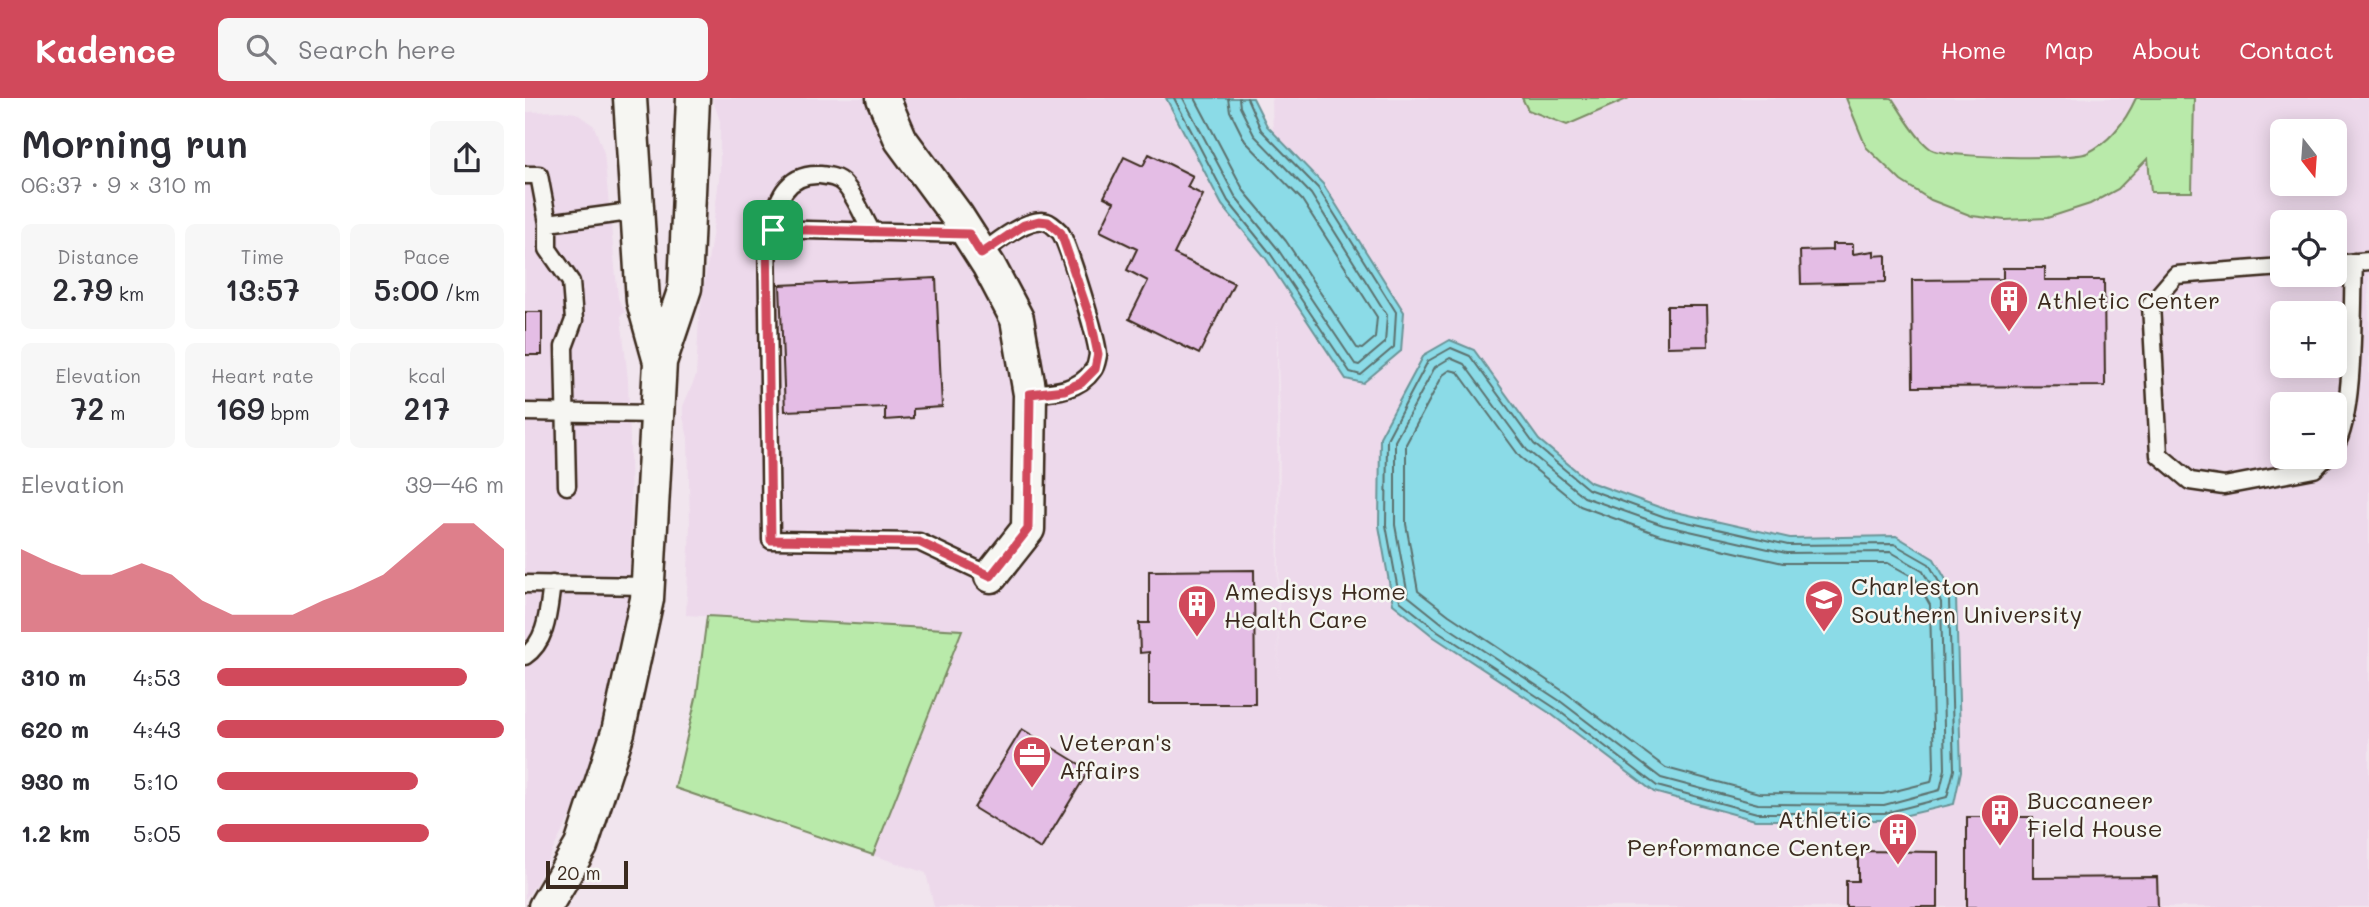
<!DOCTYPE html>
<html lang="en">
<head>
<meta charset="utf-8">
<style>
  body { margin:0; font-family:Mali,sans-serif; background:#f7f7f7; color:#2b2b33; height:100vh; display:flex; flex-direction:column; font-size:26px; white-space:nowrap }
  * { box-sizing:border-box; margin:0 }
  p { font-size:23px; color:#7c7c81 }
  .icon { flex:none; width:38px; height:38px; fill:none; stroke:currentColor; stroke-width:2; stroke-linecap:round; stroke-linejoin:round }
  .map { position:relative; flex:1; overflow:hidden }
  .details { display:flex; flex-direction:column; background:#fff; width:525px }
  .details>* { flex:none }
  .needle { width:46px; rotate:163deg }
  .buttons { position:absolute; left:1745px; top:21px; display:grid; gap:14px }
  .buttons a { display:grid; place-items:center; width:77px; height:77px; border-radius:10px; background:#fff; box-shadow:0 4px 18px #0003; font-size:35px }
  .scale { position:absolute; left:21px; bottom:18px; width:82px; box-sizing:border-box; padding-left:7px; border:4px solid #3b2a1e; border-top:0; font-size:19px; line-height:24px; white-space:nowrap; color:#3b2a1e; -webkit-text-stroke:5px #f6f6f2; paint-order:stroke }
  .pin { position:absolute; display:grid; place-items:center; width:60px; height:60px; color:#fff; margin:-30px; border-radius:14px; box-shadow:0 4px 10px #0006 }
  .round { display:grid; place-items:center; flex:none; width:74px; height:74px; border-radius:10px; background:#f7f7f7 }
  .summary { display:flex; align-items:center; justify-content:space-between; height:119px; padding:0 21px }
  h1 { font-size:38px; font-weight:600; line-height:52px }
  .stats { display:grid; grid-template-columns:repeat(3,1fr); gap:10px; height:119px; padding:7px 21px }
  .stats div { display:grid; align-content:center; border-radius:10px; background:#f7f7f7; text-align:center }
  .stats b { font-size:30px; font-weight:600 }
  .stats small { font-size:19px; font-weight:400 }
  .stats p { font-size:19px }
  .chart { height:196px; padding:14px 21px }
  .chart p { display:flex; justify-content:space-between }
  .chart svg { width:100%; height:126px; margin-top:7px; fill:#d1495b; opacity:.7 }
  ul { padding:0 21px; list-style:none; font-size:23px }
  li { display:grid; grid-template-columns:112px 84px 1fr; align-items:center; height:52px }
  li i { height:18px; border-radius:9px; background:#d1495b }
  header { display:flex; align-items:center; gap:42px; box-sizing:border-box; height:98px; padding:0 35px; background:#d1495b; color:#fff }
  header strong { font-size:33px }
  nav { display:flex; gap:38px; margin-inline-start:auto; font-size:24px }
  .search { width:490px; height:63px; background:#f7f7f7; display:flex; align-items:center; gap:18px; box-sizing:border-box; padding:0 24px; border-radius:10px; color:#7c7c81; font-size:26px }
  main { display:flex; flex:1; min-height:0 }
  .map>svg:first-child { display:block }
  .built { fill:#edd9eb; fill-rule:evenodd }
  .green { fill:#b9eaaa; stroke:#7a8a64; stroke-width:2 }
  .water { fill:#8bdbe7; stroke:#6b9497; stroke-width:2 }
  .lines { fill:none; stroke-linecap:round; stroke-linejoin:round }
  .shore { stroke:#5b716e; stroke-width:2 }
  .building { fill:#e4bde5; stroke:#3b2a1e; stroke-width:2 }
  .service-casing { stroke:#3b2a1e; stroke-width:21 }
  .minor-casing { stroke:#3b2a1e; stroke-width:37 }
  .service { stroke:#f6f6f2; stroke-width:16 }
  .minor { stroke:#f6f6f2; stroke-width:32 }
  .route-casing { stroke:#fff; stroke-width:14 }
  .route { stroke:#d1495b; stroke-width:9 }
  .labels { text-anchor:middle; dominant-baseline:central; stroke-width:5; stroke-linejoin:round; paint-order:stroke }
  .poi-label { font-size:24px; fill:#3b2a1e; stroke:#f6f6f2; text-anchor:start }
</style>
</head>
<body>
<header>
<strong>Kadence</strong>
<div class="search"><svg class="icon" aria-label="search" viewBox="0 0 24 24"><circle cx="10" cy="10" r="6"/><path d="M15 15l6 6"/></svg>Search here</div>
<nav><a>Home</a><a>Map</a><a>About</a><a>Contact</a></nav>
</header>
<main>
<section class="details">
<div class="summary"><div><h1>Morning run</h1><p>06:37 · 9 × 310 m</p></div><a class="round"><svg class="icon" aria-label="share" viewBox="0 0 24 24"><path d="M12 15V3M7 8l5-5 5 5M5 13v7h14v-7"/></svg></a></div>
<div class="stats">
<div><p>Distance</p><b>2.79<small> km</small></b></div>
<div><p>Time</p><b>13:57</b></div>
<div><p>Pace</p><b>5:00<small> /km</small></b></div>
</div>
<div class="stats">
<div><p>Elevation</p><b>72<small> m</small></b></div>
<div><p>Heart rate</p><b>169<small> bpm</small></b></div>
<div><p>kcal</p><b>217</b></div>
</div>
<div class="chart"><p><span>Elevation</span>39–46 m</p>
<svg viewBox="0 0 160 44" preserveAspectRatio="none"><path d="M0 44V15L10 20L20 24L30 24L40 20L50 24L60 33L70 38L80 38L90 38L100 33L110 29L120 24L130 15L140 6L150 6L160 15V44z"/></svg>
</div>
<ul>
<li><b>310 m</b>4:53<i style="width:87%"></i></li>
<li><b>620 m</b>4:43<i style="width:100%"></i></li>
<li><b>930 m</b>5:10<i style="width:70%"></i></li>
<li><b>1.2 km</b>5:05<i style="width:74%"></i></li>
</ul>
</section>
<div class="map">
<svg width="1844" height="809" viewBox="0 0 1844 809">
  <rect width="100%" height="100%" fill="#f1e5ee"/>
  <filter id="ink" filterUnits="userSpaceOnUse"><feTurbulence type="fractalNoise" baseFrequency=".0143" numOctaves="2"/><feDisplacementMap in="SourceGraphic" scale="14" xChannelSelector="R" yChannelSelector="G"/><feConvolveMatrix kernelMatrix="1 2 1 2 8 2 1 2 1" color-interpolation-filters="sRGB"/></filter>
  <g filter="url(#ink)">
    <path class="built" d="M 187,0 L 641,0 L 648,17 L 740,159 L 751,173 L 747,0 L 1844,0 L 1844,809 L 409,809 L 401,775 L 348,757 L 437,533 L 161,517 L 165,427 L 163,340 L 158,319 L 158,308 L 171,278 L 174,220 L 187,138 L 195,72 L 195,23 ZM 1757,33 L 1810,33 L 1810,86 L 1757,86 ZM 1757,124 L 1810,124 L 1810,177 L 1757,177 ZM 1757,215 L 1810,215 L 1810,268 L 1757,268 ZM 752,222 L 755,324 L 753,590 ZM 1757,306 L 1810,306 L 1810,359 L 1757,359 Z
      M 36,13 L 51,15 L 69,28 L 79,55 L 93,200 L 100,214 L 96,218 L 103,282 L 105,342 L 106,454 L 103,518 L 85,607 L 54,701 L 10,787 L 0,801 L 0,14 Z"/>
    <path class="green" d="M 997,0 L 1104,0 L 1042,27 L 1003,12 Z
      M 1321,0 L 1367,0 C 1376,14 1393,43 1406,51 C 1421,60 1547,62 1562,55 C 1585,44 1601,22 1611,0 L 1669,0 L 1667,94 L 1626,94 L 1623,60 L 1593,91 L 1565,106 L 1522,120 L 1480,122 L 1447,118 L 1406,102 L 1376,83 L 1341,49 Z
      M 182,518 L 437,532 L 348,757 L 150,690 L 172,596 Z"/>
    <path class="water" d="M 641,0 L 728,0 L 742,28 L 798,86 L 879,214 L 876,253 L 838,285 L 821,281 L 740,159 L 697,107 Z
      M 925,242 L 949,252 L 1014,342 L 1065,384 L 1142,412 L 1265,440 L 1371,438 L 1409,461 L 1431,499 L 1436,673 L 1429,706 L 1361,722 L 1230,722 L 1129,694 L 1026,616 L 909,539 L 868,506 L 854,428 L 855,339 L 899,257 Z"/>
    <g class="lines">
      <path class="shore" d="M 649,0 L 703,103 L 745,155 L 825,274 L 836,277 L 869,249 L 871,214 L 793,90 L 736,32 L 722,0
        M 658,0 L 710,98 L 752,150 L 830,266 L 834,267 L 860,245 L 862,217 L 786,96 L 729,37 L 715,9 L 714,0
        M 670,0 L 719,93 L 761,143 L 832,250 L 837,251 L 850,240 L 852,219 L 777,102 L 720,43 L 705,13 L 703,0
        M 926,250 L 945,258 L 1009,346 L 1063,391 L 1140,419 L 1263,447 L 1369,446 L 1404,466 L 1424,502 L 1429,672 L 1422,699 L 1360,715 L 1232,715 L 1132,688 L 1030,610 L 913,533 L 875,503 L 861,427 L 862,341 L 903,263 Z
        M 925,260 L 939,266 L 1002,352 L 1059,399 L 1138,427 L 1261,455 L 1366,454 L 1397,472 L 1416,504 L 1420,671 L 1415,692 L 1359,707 L 1233,706 L 1136,680 L 1035,603 L 918,526 L 883,498 L 870,427 L 870,343 L 910,269 Z
        M 925,272 L 933,274 L 995,359 L 1055,408 L 1135,437 L 1258,465 L 1363,465 L 1390,480 L 1405,507 L 1409,670 L 1406,684 L 1358,696 L 1234,695 L 1141,670 L 1041,595 L 924,517 L 893,493 L 881,426 L 881,346 L 918,277 Z"/>
    </g>
    <path class="building" d="M 624,56 L 668,78 L 662,89 L 678,97 L 649,156 L 709,185 L 674,256 L 604,221 L 623,183 L 602,172 L 612,151 L 575,133 L 589,104 L 579,99 L 599,59 L 618,68 Z
      M 1307,146 L 1328,146 L 1328,156 L 1349,153 L 1349,158 L 1361,157 L 1361,184 L 1276,186 L 1275,153 L 1307,152 Z
      M 1478,170 L 1520,170 L 1520,182 L 1579,182 L 1580,288 L 1388,289 L 1387,182 L 1478,181 Z
      M 411,180 L 417,309 L 388,311 L 388,320 L 360,322 L 360,309 L 260,313 L 255,187 Z
      M 1142,208 L 1182,208 L 1183,248 L 1142,249 Z
      M 0,214 L 17,214 L 17,257 L 0,257 Z
      M 729,472 L 730,606 L 624,606 L 624,554 L 615,555 L 614,525 L 624,525 L 624,473 Z
      M 497,631 L 564,672 L 516,751 L 449,710 Z
      M 1442,719 L 1508,719 L 1508,780 L 1632,779 L 1633,809 L 1442,809 Z
      M 1333,753 L 1413,754 L 1413,809 L 1321,809 L 1321,783 L 1333,783 Z"/>
    <g class="lines">
      <g class="service-casing">
        <path id="service" d="M 0,77 L 14,77 L 23,125 L 23,151 L 46,184 L 49,222 L 39,249 L 42,388
          M 23,125 L 112,113
          M 248,132 C 250,103 261,75 295,77 C 304,78 313,79 319,86 C 331,99 338,119 347,134
          M 444,136 L 242,131 L 246,442 L 394,444 L 466,478
          M 456,156 C 470,145 505,117 522,124 C 526,125 532,131 535,134 C 543,145 573,243 573,257 C 572,262 571,269 568,272 C 554,293 528,294 505,296
          M 1810,166 L 1844,163
          M 1757,169 L 1651,177 L 1626,206 L 1634,357 L 1665,383 L 1699,388 L 1789,371 L 1801,359
          M 0,314 L 132,316
          M 1810,348 C 1830,317 1827,206 1829,164
          M 0,486 L 122,488
          M 0,558 C 23,542 23,512 27,486"/>
      </g>
      <g class="minor-casing">
        <path id="minor" d="M 105,0 L 118,203 L 135,264
          M 358,0 L 376,42 L 432,118 L 464,168 L 492,221 L 505,296 L 503,431 L 466,478
          M 20,809 L 56,748 L 93,634 L 122,501 L 135,264 L 160,190 L 168,0"/>
      </g>
      <use href="#service" class="service"/>
      <use href="#minor" class="minor"/>
    </g>
  </g>
  <g class="lines" filter="url(#ink)">
    <g class="route-casing">
      <path id="route" d="M 514,123 L 523,124 L 536,135 L 566,223 L 573,256 L 570,271 L 556,285 L 539,292 L 505,296 L 503,431 L 466,478 L 394,444 L 246,442 L 242,131 L 444,136 L 456,156 L 499,127 Z"/>
    </g>
    <use href="#route" class="route"/>
  </g>
  <defs>
    <g id="building-pin" transform="scale(2.0125)"><path d="M0 17L-7.5 6A9.5 9.5 0 1 1 7.5 6Z" fill="#d1495b" stroke="#f6f6f2"/><path d="M-4-6H4V6H1V3H-1V6H-4ZM-2.5-4.3h1.7v1.8h-1.7ZM.8-4.3h1.7v1.8H.8ZM-2.5-1h1.7V.8h-1.7ZM.8-1h1.7V.8H.8Z" fill="#fff"/></g>
    <g id="university-pin" transform="scale(2.0125)"><path d="M0 17L-7.5 6A9.5 9.5 0 1 1 7.5 6Z" fill="#d1495b" stroke="#f6f6f2"/><path d="M0-5L7-2L0 1L-7-2ZM-4 1L0 2.5L4 1V4Q0 6-4 4Z" fill="#fff"/></g>
    <g id="office-pin" transform="scale(2.0125)"><path d="M0 17L-7.5 6A9.5 9.5 0 1 1 7.5 6Z" fill="#d1495b" stroke="#f6f6f2"/><path d="M-6-3h4V-5.5h4V-3h4V5H-6ZM-1-4.5V-3h2v-1.5ZM-6 0V1H6V0Z" fill="#fff"/></g>
  </defs>
  <g fill-rule="evenodd">
    <use href="#building-pin" x="1484" y="201"/>
    <use href="#university-pin" x="1299" y="501"/>
    <use href="#building-pin" x="672" y="506"/>
    <use href="#office-pin" x="507" y="657"/>
    <use href="#building-pin" x="1475" y="715"/>
    <use href="#building-pin" x="1373" y="734"/>
  </g>
  <g class="labels">
    <g class="poi-label">
      <text x="1511" y="201">Athletic Center</text>
      <text x="1326" y="487">Charleston<tspan x="1326" dy="28">Southern University</tspan></text>
      <text x="699" y="492">Amedisys Home<tspan x="699" dy="28">Health Care</tspan></text>
      <text x="534" y="643">Veteran's<tspan x="534" dy="28">Affairs</tspan></text>
      <text x="1502" y="701">Buccaneer<tspan x="1502" dy="28">Field House</tspan></text>
      <text x="1346" y="720" text-anchor="end">Athletic<tspan x="1346" dy="28">Performance Center</tspan></text>
    </g>
  </g>
</svg>
<div class="buttons">
<a><svg class="needle" viewBox="-14 -14 28 28"><path d="M0-13l5 13h-10z" fill="#e53935"/><path d="M0 13l5-13h-10z" fill="#7c7c81"/></svg></a>
<a><svg class="icon" aria-label="locate" viewBox="0 0 24 24"><circle cx="12" cy="12" r="6"/><path d="M12 2v4M12 18v4M2 12h4M18 12h4"/></svg></a>
<a>+</a>
<a>−</a>
</div>
<div class="scale">20 m</div>
<div class="pin" style="left:248px;top:132px;background:#1e9e55"><svg class="icon" aria-label="arrive" viewBox="0 0 24 24"><path d="M6 21V4h12l-3 4 3 4H6"/></svg></div>
</div>
</main>
</body>
</html>
